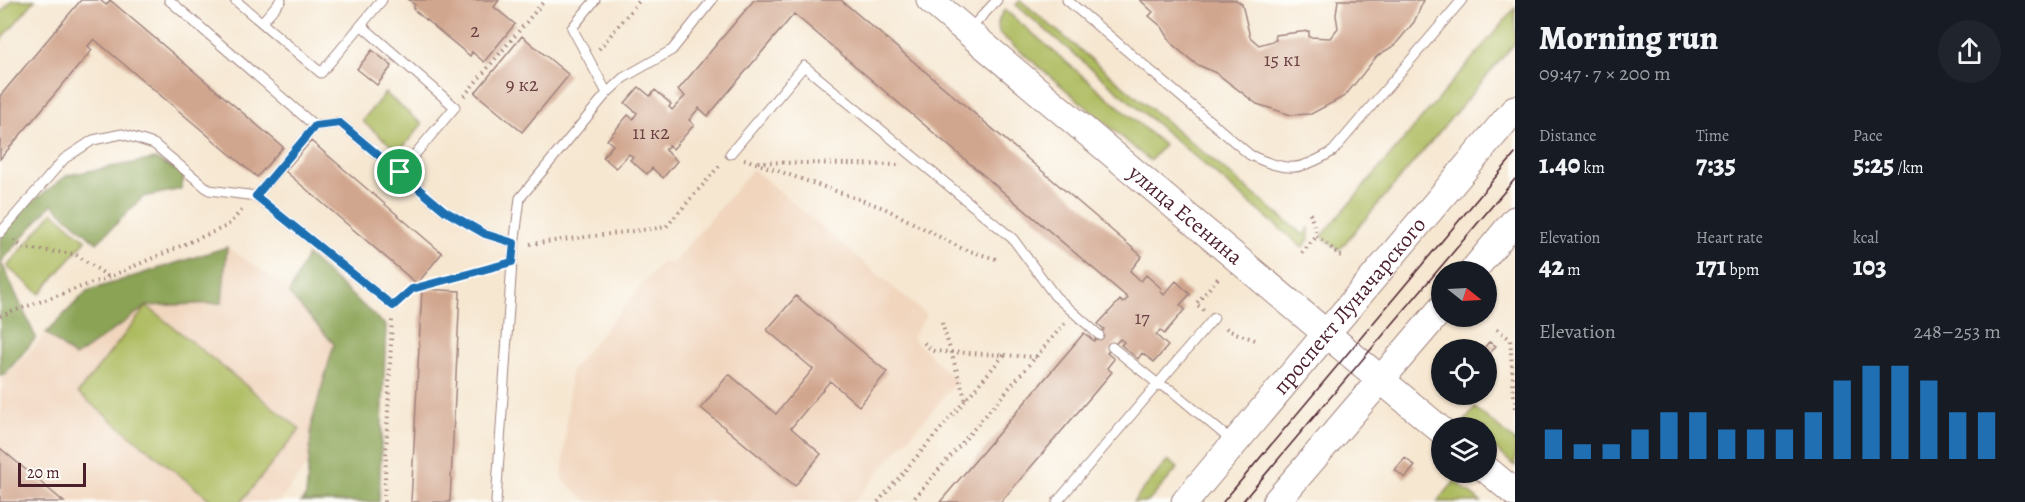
<!DOCTYPE html>
<html lang="en">
<head>
<meta charset="utf-8">
<style>
  body { margin:0; font-family:Alegreya,serif; background:#20242c; color:#f1f3f6; height:100vh; display:flex; flex-direction:column; font-size:22px; white-space:nowrap }
  * { box-sizing:border-box; margin:0 }
  p { font-size:20px; color:#9ea1a6 }
  .icon { flex:none; width:33px; height:33px; fill:none; stroke:currentColor; stroke-width:2; stroke-linecap:round; stroke-linejoin:round }
  .map { position:relative; flex:1; overflow:hidden }
  .panel { display:flex; flex-direction:column; background:#171b24; width:510px }
  .panel>* { flex:none }
  .needle { width:39px; rotate:108deg }
  .buttons { position:absolute; left:1431px; top:261px; display:grid; gap:12px }
  .buttons a { display:grid; place-items:center; width:66px; height:66px; border-radius:50%; background:#171b24; box-shadow:0 2px 4px #0004; font-size:30px }
  .scale { position:absolute; left:18px; bottom:15px; width:68px; box-sizing:border-box; padding-left:6px; border:3px solid #4a1f2b; border-top:0; font-size:16px; line-height:21px; white-space:nowrap; color:#4a1f2b; -webkit-text-stroke:4px #fdfcf7; paint-order:stroke }
  .pin { position:absolute; display:grid; place-items:center; width:51px; height:51px; color:#fff; margin:-26px; border:3px solid #fff; border-radius:50%; box-shadow:0 2px 6px #0007 }
  .round { display:grid; place-items:center; flex:none; width:63px; height:63px; border-radius:32px; background:#20242c }
  .head { display:flex; align-items:center; justify-content:space-between; height:102px; padding:0 24px }
  h1 { font-size:33px; font-weight:800; line-height:45px }
  .stats { display:grid; grid-template-columns:repeat(3,1fr); gap:9px; height:102px; padding:6px 24px }
  .stats div { display:grid; align-content:center }
  .stats b { font-size:26px; font-weight:800 }
  .stats small { font-size:16px; font-weight:400 }
  .stats p { font-size:16px }
  .chart { height:168px; padding:12px 24px }
  .chart p { display:flex; justify-content:space-between }
  .chart svg { width:100%; height:108px; margin-top:6px; stroke:#1f6fb2; stroke-width:6 }
  main { display:flex; flex:1; min-height:0 }
  .map>svg:first-child { display:block }
  .built { fill:#f1d5bd }
  .green { fill:#adbb5e; stroke:#7c6d44; stroke-width:1.5 }
  .forest { fill:#8aa355; stroke:#6a6140; stroke-width:1.5 }
  .building { fill:#d1a68e }
  .lines { fill:none; stroke-linecap:round; stroke-linejoin:round }
  .lane-casing { stroke:#a0837e; stroke-width:11 }
  .secondary-casing { stroke:#a0837e; stroke-width:29 }
  .path { stroke:#a0837e; stroke-width:4; stroke-dasharray:1.5 4.5; stroke-linecap:butt }
  .lane { stroke:#fff; stroke-width:9 }
  .secondary { stroke:#fff; stroke-width:27 }
  .tram { stroke:#4a1f2b; stroke-width:1.5 }
  .route-casing { stroke:#fff; stroke-width:12 }
  .route { stroke:#1f6fb2; stroke-width:8 }
  .labels { text-anchor:middle; dominant-baseline:central; stroke-width:5; stroke-linejoin:round; paint-order:stroke }
  .number-label { font-size:20px; fill:#6c4144 }
  .street-label { font-size:22px; fill:#4a1f2b; stroke:#fdfcf7 }
</style>
</head>
<body>
<main>
<div class="map">
<svg width="1515" height="502" viewBox="0 0 1515 502">
  <rect width="100%" height="100%" fill="#fdfcf7"/>
  <filter id="ink" filterUnits="userSpaceOnUse"><feTurbulence type="fractalNoise" baseFrequency=".0167" numOctaves="2"/><feDisplacementMap in="SourceGraphic" scale="12" xChannelSelector="R" yChannelSelector="G"/><feConvolveMatrix kernelMatrix="1 2 1 2 8 2 1 2 1" color-interpolation-filters="sRGB"/></filter>
  <filter id="wash" filterUnits="userSpaceOnUse"><feTurbulence type="fractalNoise" baseFrequency=".008" numOctaves="4" result="noise"/><feDisplacementMap in="SourceGraphic" scale="24" xChannelSelector="R" yChannelSelector="G"/><feGaussianBlur stdDeviation="1.35" result="paint"/><feColorMatrix in="noise" values="0 0 0 0 0 0 0 0 0 0 0 0 0 0 0 0 0 1.4 0 .05"/><feComposite in="paint" operator="in"/></filter>
  <g filter="url(#wash)">
    <rect width="100%" height="100%" fill="#f6e7d1"/>
    <path class="built" d="M 753,169 L 926,315 L 912,338 L 957,381 L 854,502 L 589,502 L 562,480 L 571,370 L 662,261 L 672,264 Z
      M 227,247 L 346,327 L 324,441 L 280,502 L 0,502 L 0,391 L 6,385 L 1,381 L 87,291 Z"/>
    <path class="green" d="M 12,0 L 35,0 L 0,41 L 0,14 Z
      M 1020,0 L 1303,235 L 1309,228 L 1309,239 L 1303,248 L 1016,5 Z
      M 1515,8 L 1515,43 L 1339,250 L 1322,236 Z
      M 1005,10 L 1164,145 L 1150,161 L 999,33 C 997,23 998,18 1005,10 Z
      M 385,93 L 422,124 L 399,152 L 362,121 Z
      M 53,212 L 86,240 L 40,294 L 7,267 Z
      M 147,306 L 300,429 L 241,502 L 213,502 L 78,393 Z
      M 1475,408 L 1515,441 L 1515,466 L 1487,442 L 1486,428 L 1470,427 L 1464,422 Z
      M 1168,460 L 1178,468 L 1148,502 L 1133,502 Z
      M 1455,481 L 1481,502 L 1437,502 Z"/>
    <path class="forest" d="M 155,159 L 185,174 L 181,189 L 143,197 L 97,243 L 52,204 L 1,262 L 36,338 L 5,374 L 0,375 L 0,239 L 29,204 L 68,175 Z
      M 227,247 L 222,303 L 147,306 L 75,357 L 46,333 L 87,291 Z
      M 307,255 L 386,326 L 379,502 L 301,502 L 306,496 L 312,422 L 334,344 L 289,294 Z"/>
    <g id="blocks">
      <path class="building" d="M 81,0 L 100,0 L 106,5 L 110,0 L 283,147 L 257,177 L 94,39 L 88,46 L 92,50 L 0,159 L 0,96 Z
        M 409,0 L 499,0 L 494,7 L 515,24 L 484,62 L 472,52 L 470,56 L 413,9 L 415,5 Z
        M 754,0 L 841,0 L 1142,256 L 1130,271 L 1141,281 L 1146,275 L 1162,289 L 1160,291 L 1164,295 L 1176,281 L 1190,294 L 1180,305 L 1185,309 L 1164,334 L 1160,330 L 1156,335 L 1168,346 L 1154,362 L 1142,353 L 1138,359 L 1121,345 L 1124,342 L 1120,339 L 1107,353 L 1114,359 L 1107,368 L 1112,372 L 1001,502 L 940,502 L 1084,333 L 1094,341 L 1104,329 L 1098,324 L 1120,300 L 1123,303 L 1128,298 L 794,14 L 708,116 L 699,108 L 689,120 L 694,125 L 673,149 L 669,145 L 665,150 L 677,161 L 663,178 L 652,168 L 647,174 L 630,160 L 633,157 L 629,154 L 616,168 L 603,157 L 613,145 L 607,140 L 628,115 L 633,119 L 637,113 L 625,103 L 639,87 L 650,96 L 655,90 L 671,104 L 669,107 L 672,110 L 685,96 L 678,90 Z
        M 1140,0 L 1236,0 L 1242,4 L 1250,37 L 1259,45 L 1276,40 L 1275,35 L 1309,31 L 1309,37 L 1330,38 L 1338,28 L 1336,15 L 1338,0 L 1424,0 L 1414,22 L 1395,45 L 1377,56 L 1345,96 L 1311,114 L 1291,115 L 1257,104 L 1216,73 L 1196,64 L 1173,45 L 1162,27 L 1149,16 L 1153,12 Z
        M 522,36 L 569,75 L 522,132 L 475,93 Z
        M 372,50 L 392,66 L 377,85 L 357,69 Z
        M 311,141 L 442,253 L 417,284 L 285,171 Z
        M 422,289 L 460,291 L 450,502 L 411,502 Z
        M 796,296 L 887,372 L 859,406 L 830,381 L 791,428 L 821,454 L 795,486 L 701,408 L 729,374 L 776,414 L 813,369 L 767,330 Z
        M 1489,342 L 1496,346 L 1488,355 L 1486,350 L 1482,350 Z
        M 0,448 L 64,502 L 0,502 Z
        M 1405,458 L 1415,466 L 1405,478 L 1395,470 Z"/>
    </g>
  </g>
  <g filter="url(#ink)">
    <use href="#blocks" fill-opacity="0" stroke="#a0837e" stroke-width="1.5"/>
    <g class="lines">
      <g class="lane-casing">
        <path id="lane" d="M 169,0 L 315,126 L 256,196
          M 235,0 L 321,73 L 382,0
          M 595,0 L 572,28 L 607,93
          M 1067,0 L 1250,155 C 1286,172 1299,172 1333,151 L 1462,0
          M 262,22 L 281,0
          M 361,25 L 455,107 L 400,172
          M 969,30 L 997,0
          M 315,126 L 340,123 L 445,211 L 485,234 L 514,243
          M 730,154 L 804,66 L 1013,239 L 1055,296 L 1099,335
          M 0,233 L 64,159 L 93,140 L 122,134 L 154,144 L 209,190 L 256,196 L 393,306
          M 1112,347 L 1158,384 L 1171,390 L 1232,441
          M 496,502 L 512,262 L 520,198 L 607,93 L 623,78 L 672,50 L 712,0
          M 1057,502 L 1214,318"/>
      </g>
      <g class="secondary-casing">
        <g id="secondary">
          <path id="s1" d="M 930,0 L 1442,431"/>
          <path d="M 1472,272 L 1515,220"/>
          <path d="M 1486,469 L 1515,493"/>
          <path id="s2" d="M 1185,502 L 1515,109"/>
          <path d="M 1276,502 L 1442,308"/>
        </g>
      </g>
      <path class="path" d="M 599,49 L 640,0
        M 464,96 L 545,0
        M 744,159 L 884,208 L 963,249 L 996,259
        M 758,162 L 900,165
        M 1310,213 L 1317,236 L 1342,257
        M 14,240 L 23,248 L 75,254 L 109,277
        M 530,244 L 666,227 L 721,164
        M 1302,253 L 1317,236
        M 403,296 L 412,289 L 498,266
        M 1204,310 L 1196,304 L 1219,277
        M 0,316 L 109,277 L 227,226 L 242,210
        M 942,323 L 966,401
        M 1226,328 L 1230,331 L 1255,340
        M 1497,329 L 1510,339 L 1515,408
        M 924,343 L 933,351 L 1036,357
        M 384,502 L 392,320
        M 878,502 L 1004,355
        M 911,502 L 1065,323"/>
      <use href="#lane" class="lane"/>
      <use href="#secondary" class="secondary"/>
      <path class="tram" d="M 1223,502 L 1515,154
        M 1242,502 L 1515,179"/>
    </g>
  </g>
  <g class="lines" filter="url(#ink)">
    <g class="route-casing">
      <path id="route" d="M 340,123 L 445,211 L 485,234 L 514,243 L 512,262 L 412,289 L 393,306 L 256,196 L 315,126 Z"/>
    </g>
    <use href="#route" class="route"/>
  </g>
  <g class="labels">
    <g class="number-label">
      <text x="475" y="30">2</text>
      <text x="1282" y="59">15 к1</text>
      <text x="522" y="84">9 к2</text>
      <text x="651" y="132">11 к2</text>
      <text x="1142" y="317">17</text>
    </g>
    <g class="street-label">
      <text stroke="none"><textPath href="#s1" startOffset="334">улица Есенина</textPath></text>
      <text stroke="none"><textPath href="#s2" startOffset="256">проспект Луначарского</textPath></text>
    </g>
  </g>
</svg>
<div class="buttons">
<a><svg class="needle" viewBox="-14 -14 28 28"><path d="M0-13l5 13h-10z" fill="#e53935"/><path d="M0 13l5-13h-10z" fill="#9ea1a6"/></svg></a>
<a><svg class="icon" aria-label="locate" viewBox="0 0 24 24"><circle cx="12" cy="12" r="6"/><path d="M12 2v4M12 18v4M2 12h4M18 12h4"/></svg></a>
<a><svg class="icon" aria-label="layers" viewBox="0 0 24 24"><path d="M12 4l9 5-9 5-9-5zM3 14l9 5 9-5"/></svg></a>
</div>
<div class="scale">20 m</div>
<div class="pin" style="left:400px;top:172px;background:#1e9e55"><svg class="icon" aria-label="arrive" viewBox="0 0 24 24"><path d="M6 21V4h12l-3 4 3 4H6"/></svg></div>
</div>
<section class="panel">
<div class="head"><div><h1>Morning run</h1><p>09:47 · 7 × 200 m</p></div><a class="round"><svg class="icon" aria-label="share" viewBox="0 0 24 24"><path d="M12 15V3M7 8l5-5 5 5M5 13v7h14v-7"/></svg></a></div>
<div class="stats">
<div><p>Distance</p><b>1.40<small> km</small></b></div>
<div><p>Time</p><b>7:35</b></div>
<div><p>Pace</p><b>5:25<small> /km</small></b></div>
</div>
<div class="stats">
<div><p>Elevation</p><b>42<small> m</small></b></div>
<div><p>Heart rate</p><b>171<small> bpm</small></b></div>
<div><p>kcal</p><b>103</b></div>
</div>
<div class="chart"><p><span>Elevation</span>248–253 m</p>
<svg viewBox="0 0 160 44" preserveAspectRatio="none"><path d="M5 44V32M15 44V38M25 44V38M35 44V32M45 44V25M55 44V25M65 44V32M75 44V32M85 44V32M95 44V25M105 44V12M115 44V6M125 44V6M135 44V12M145 44V25M155 44V25"/></svg>
</div>
</section>
</main>
</body>
</html>
